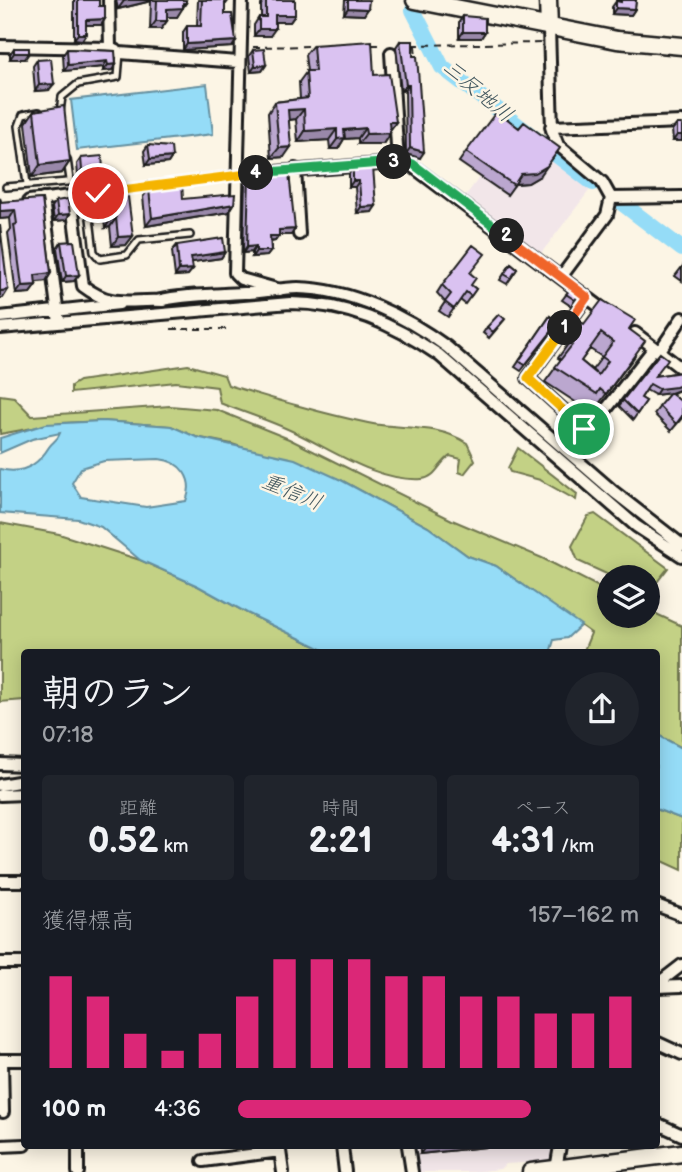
<!DOCTYPE html>
<html lang="ja">
<head>
<meta charset="utf-8">
<style>
  body { margin:0; font-family:"Balsamiq Sans","Klee One",sans-serif; background:#20242c; color:#f1f3f6; height:100vh; display:flex; flex-direction:column; font-size:26px; white-space:nowrap }
  * { box-sizing:border-box; margin:0 }
  p { font-size:23px; color:#9ea1a6 }
  .icon { flex:none; width:38px; height:38px; fill:none; stroke:currentColor; stroke-width:2; stroke-linecap:round; stroke-linejoin:round }
  .map { position:relative; flex:1; overflow:hidden }
  .sheet { position:absolute; left:21px; top:649px; width:639px; height:500px; display:flex; flex-direction:column; background:#171b24; border-radius:7px; box-shadow:0 4px 18px #0003 }
  .sheet>* { flex:none }
  .tools { position:absolute; left:597px; top:565px; display:grid; gap:14px }
  .tools a { display:grid; place-items:center; width:63px; height:63px; border-radius:50%; background:#171b24; box-shadow:0 4px 18px #0003; font-size:35px }
  .pin { position:absolute; display:grid; place-items:center; width:60px; height:60px; color:#fff; margin:-30px; border:4px solid #fff; border-radius:50%; box-shadow:0 2px 7px #0007 }
  .km { position:absolute; width:35px; height:35px; margin:-18px; border-radius:50%; background:#222; color:#fff; font-size:19px; line-height:35px; text-align:center }
  .round { display:grid; place-items:center; flex:none; width:74px; height:74px; border-radius:37px; background:#20242c }
  .headline { display:flex; align-items:center; justify-content:space-between; height:119px; padding:0 21px }
  h1 { font-size:38px; font-weight:600; line-height:52px }
  .stats { display:grid; grid-template-columns:repeat(3,1fr); gap:10px; height:119px; padding:7px 21px }
  .stats div { display:grid; align-content:center; border-radius:7px; background:#20242c; text-align:center }
  .stats b { font-size:35px; font-weight:600 }
  .stats small { font-size:19px; font-weight:400 }
  .stats p { font-size:19px }
  .chart { height:196px; padding:14px 21px }
  .chart p { display:flex; justify-content:space-between }
  .chart svg { width:100%; height:126px; margin-top:7px; stroke:#db2777; stroke-width:6 }
  ul { padding:0 21px; list-style:none; font-size:23px }
  li { display:grid; grid-template-columns:112px 84px 1fr; align-items:center; height:52px }
  li i { height:18px; border-radius:9px; background:#db2777 }
  .map>svg:first-child { display:block }
  .built { fill:#f2e6e9 }
  .green { fill:#c3d185; stroke:#707650; stroke-width:2 }
  .water { fill:#95dcf7; stroke:#658f9f; stroke-width:2; fill-rule:evenodd }
  .lines { fill:none; stroke-linecap:round; stroke-linejoin:round }
  .river { stroke:#95dcf7; stroke-width:16 }
  .lane-casing { stroke:#1c1c1c; stroke-width:10 }
  .street-casing { stroke:#1c1c1c; stroke-width:16 }
  .secondary-casing { stroke:#1c1c1c; stroke-width:21 }
  .path { stroke:#1c1c1c; stroke-width:2; stroke-dasharray:7 5; stroke-linecap:butt }
  .lane { stroke:#fcf5e5; stroke-width:5 }
  .street { stroke:#fcf5e5; stroke-width:10 }
  .secondary { stroke:#fcf5e5; stroke-width:16 }
  .wall { fill:#bba7cf; stroke:#1c1c1c; stroke-width:2; fill-rule:evenodd }
  .shaded-wall { fill:#9988a9; stroke:#1c1c1c; stroke-width:2 }
  .building { fill:#dac2f1; stroke:#1c1c1c; stroke-width:2; fill-rule:evenodd }
  .split-1-casing { stroke:#fff; stroke-width:14 }
  .split-2-casing { stroke:#fff; stroke-width:14 }
  .split-3-casing { stroke:#fff; stroke-width:14 }
  .split-4-casing { stroke:#fff; stroke-width:14 }
  .split-5-casing { stroke:#fff; stroke-width:14 }
  .split-1 { stroke:#f5b400; stroke-width:9 }
  .split-2 { stroke:#f0652b; stroke-width:9 }
  .split-3 { stroke:#22a559; stroke-width:9 }
  .split-4 { stroke:#22a559; stroke-width:9 }
  .split-5 { stroke:#f5b400; stroke-width:9 }
  .labels { text-anchor:middle; dominant-baseline:central; stroke-width:5; stroke-linejoin:round; paint-order:stroke }
  .water-label { font-size:21px; font-style:italic; fill:#40565e; stroke:#fcf5e5 }
</style>
</head>
<body>
<div class="map">
<svg width="682" height="1172" viewBox="0 0 682 1172">
  <rect width="100%" height="100%" fill="#fcf5e5"/>
  <filter id="ink" filterUnits="userSpaceOnUse"><feTurbulence type="fractalNoise" baseFrequency=".0143" numOctaves="2"/><feDisplacementMap in="SourceGraphic" scale="14" xChannelSelector="R" yChannelSelector="G"/><feConvolveMatrix kernelMatrix="1 2 1 2 8 2 1 2 1" color-interpolation-filters="sRGB"/></filter>
  <g filter="url(#ink)">
    <path class="built" d="M 516,129 L 592,187 L 539,256 L 463,199 Z
      M 411,1146 L 556,1146 L 551,1161 L 505,1164 L 500,1169 L 474,1172 L 417,1172 Z"/>
    <path class="green" d="M 188,365 L 224,375 L 228,385 C 274,399 320,413 368,423 C 402,430 436,423 467,443 L 475,460 L 464,474 L 459,472 L 461,459 L 450,456 C 439,463 436,478 422,479 C 378,482 334,451 296,433 C 272,421 245,413 220,403 L 217,387 L 176,382 L 71,393 L 71,386 L 79,381 Z
      M 0,395 L 14,397 L 32,416 L 170,406 L 217,410 L 289,439 L 452,520 L 542,558 L 609,592 L 609,616 L 648,616 L 648,610 L 682,626 L 682,748 L 656,734 L 656,653 L 583,653 L 591,633 L 496,566 L 468,556 L 428,527 L 341,480 L 232,444 L 196,437 L 171,426 L 103,421 L 60,423 L 0,434 Z
      M 518,448 L 577,494 L 576,500 L 540,480 L 510,472 L 508,468 Z
      M 595,514 L 668,568 L 650,591 L 648,578 L 613,577 L 578,561 L 572,546 L 588,516 Z
      M 0,523 L 59,534 L 140,560 L 198,586 L 247,613 L 330,653 L 24,653 L 24,700 L 0,702 Z
      M 656,809 L 682,819 L 682,870 L 656,858 Z"/>
    <path class="water" d="M 207,84 L 213,134 L 77,150 L 71,100 Z
      M 103,421 L 171,426 L 196,437 L 295,459 L 341,480 L 428,527 L 468,556 L 496,566 L 581,625 L 567,638 L 554,640 L 550,653 L 330,653 L 247,613 L 198,586 L 140,560 L 101,527 L 78,519 L 0,513 L 0,469 C 23,475 38,465 49,447 C 53,441 58,440 60,433 L 32,439 L 0,453 L 0,438 L 46,424 ZM 159,459 C 181,461 195,479 186,501 L 146,507 L 81,497 L 72,483 L 81,468 L 104,461 Z
      M 656,734 L 682,748 L 682,819 L 656,809 Z"/>
    <g class="lines">
      <path class="river" d="M 413,10 L 442,67 L 593,183
        M 623,204 L 682,249"/>
      <g class="lane-casing">
        <path id="lane" d="M 60,112 L 62,97 L 78,84 L 118,77 L 120,53
          M 67,159 L 70,180
          M 27,184 L 19,126 L 23,115 L 39,112
          M 6,187 L 92,180 L 97,184 L 98,193 L 92,194 L 88,201 L 94,252 L 100,259 L 127,255 L 139,240 L 190,235
          M 98,193 L 235,175"/>
      </g>
      <g class="street-casing">
        <path id="street" d="M 109,0 L 110,48
          M 242,0 L 235,273 L 241,279 L 280,290
          M 549,28 L 552,130 L 558,145 L 602,182 L 611,198 L 607,215 L 561,277
          M 0,46 L 110,48 L 120,53 L 238,62
          M 391,53 L 398,161
          M 551,127 L 682,122
          M 295,169 L 299,234
          M 235,175 L 407,162 L 608,313
          M 611,198 L 682,197
          M 43,199 L 59,323
          M 29,201 L 71,196 L 83,286 C 113,309 129,299 163,301
          M 587,297 L 528,378 L 584,429 L 593,426 L 654,348
          M 157,301 C 186,294 215,295 244,293 C 262,293 280,288 298,288 C 351,289 405,316 447,347 L 614,492 L 682,545
          M 0,317 L 119,304
          M 0,328 L 290,303 C 347,303 393,324 439,355 L 636,526 L 682,556
          M 635,333 L 682,369
          M 659,352 L 682,318
          M 678,397 L 682,396
          M 0,764 L 24,765
          M 0,785 L 24,781
          M 0,795 L 24,794
          M 0,881 L 24,881
          M 656,905 L 682,915
          M 0,963 L 24,963
          M 656,985 L 682,965
          M 656,987 L 682,986
          M 656,1042 L 682,1054
          M 0,1060 L 24,1060
          M 2,1060 L 3,1112
          M 656,1123 L 682,1135
          M 0,1146 L 24,1145
          M 78,1146 L 78,1172
          M 342,1146 L 345,1172
          M 408,1146 L 412,1172
          M 203,1161 L 280,1151 L 283,1172
          M 556,1169 L 560,1146"/>
      </g>
      <g class="secondary-casing">
        <path id="secondary" d="M 415,0 L 617,40 L 682,46
          M 548,0 L 549,28
          M 531,1172 L 682,1153"/>
      </g>
      <path class="path" d="M 371,45 L 383,45
        M 413,45 L 541,43
        M 415,46 L 416,58
        M 253,47 L 313,46
        M 171,329 L 226,329"/>
      <use href="#lane" class="lane"/>
      <use href="#street" class="street"/>
      <use href="#secondary" class="secondary"/>
    </g>
    <path class="wall" d="M 74,0 L 99,0 L 99,6 L 105,19 L 101,25 L 86,25 L 86,34 L 82,40 L 74,39 Z
      M 116,0 L 186,0 L 177,17 L 167,17 L 167,21 L 161,29 L 150,29 L 151,1 L 118,9 Z
      M 198,0 L 229,0 L 226,4 L 225,4 L 225,14 L 232,47 L 183,50 L 183,32 L 187,26 L 197,26 Z
      M 264,0 L 295,0 L 295,15 L 290,22 L 275,22 L 270,36 L 254,36 L 254,25 L 259,17 L 261,17 L 261,5 Z
      M 345,0 L 369,0 L 364,15 L 344,14 Z
      M 617,0 L 636,0 L 635,9 L 631,15 L 612,14 L 612,7 Z
      M 463,16 L 485,32 L 481,38 L 459,38 L 459,22 Z
      M 400,41 L 413,56 L 420,158 L 406,154 L 405,90 L 401,91 L 396,47 Z
      M 313,45 L 374,75 L 396,122 L 390,130 L 390,133 L 383,144 L 358,144 L 358,138 L 344,139 L 338,149 L 330,149 L 329,140 L 298,142 L 296,119 L 289,120 L 284,157 L 271,158 L 268,113 L 275,102 L 300,99 L 299,82 L 307,71 L 305,55 Z
      M 14,48 L 25,59 L 10,59 L 10,54 Z
      M 67,49 L 115,51 L 112,70 L 103,71 L 103,67 L 64,71 L 63,55 Z
      M 253,50 L 266,65 L 262,71 L 251,72 L 249,56 Z
      M 37,60 L 49,90 L 35,91 L 33,66 Z
      M 34,111 L 70,161 L 62,173 L 32,177 L 26,123 Z
      M 677,124 L 682,124 L 682,141 L 673,141 L 672,130 Z
      M 148,145 L 172,157 L 168,163 L 146,165 L 144,151 Z
      M 466,152 L 540,176 L 528,183 L 515,184 L 507,195 L 459,162 Z
      M 81,158 L 99,175 L 78,176 L 77,164 Z
      M 373,167 L 372,212 L 357,213 L 355,187 L 349,187 L 349,174 L 353,168 Z
      M 249,176 L 295,229 L 291,235 L 279,235 L 275,241 L 271,242 L 271,251 L 267,256 L 252,257 L 252,252 L 243,253 L 245,182 Z
      M 149,189 L 183,199 L 234,204 L 229,212 L 146,226 L 143,197 Z
      M 113,190 L 133,236 L 126,245 L 112,246 L 110,227 L 105,228 L 104,220 L 108,214 L 107,199 Z
      M 0,198 L 1,202 L 42,199 L 51,273 L 46,281 L 35,282 L 36,285 L 30,293 L 16,294 L 8,233 L 11,229 L 10,218 L 0,219 Z
      M 56,201 L 66,220 L 54,221 L 52,207 Z
      M 61,242 L 79,275 L 74,281 L 62,282 L 57,248 Z
      M 177,245 L 225,252 L 221,258 L 192,262 L 188,275 L 175,276 L 172,251 Z
      M 511,264 L 517,269 L 507,284 L 500,280 Z
      M 682,267 L 682,281 L 675,276 Z
      M 470,274 L 471,285 L 476,289 L 465,304 L 460,300 L 448,317 L 439,311 L 445,302 L 437,293 L 442,285 Z
      M 572,287 L 580,293 L 571,306 L 562,300 Z
      M 550,316 L 559,322 L 521,371 L 515,367 Z
      M 505,319 L 489,338 L 483,333 L 487,327 Z
      M 579,321 L 584,324 L 629,329 L 635,356 L 595,409 L 589,405 L 586,409 L 545,382 L 561,360 L 558,358 L 568,344 L 564,342 ZM 590,349 L 602,357 L 592,370 L 581,361 Z
      M 660,353 L 655,376 L 682,372 L 682,389 L 671,393 L 682,418 L 671,431 L 654,414 L 670,393 L 655,395 L 646,390 L 641,398 L 646,401 L 633,420 L 619,406 Z
      M 420,1146 L 495,1146 L 420,1154 Z"/>
    <path class="shaded-wall" d="M 128,0 L 152,0 L 151,1 L 118,9 L 124,1 Z
      M 183,3 L 186,3 L 177,17 L 162,17 L 167,9 Z
      M 348,8 L 368,9 L 364,15 L 344,14 Z
      M 616,8 L 635,9 L 631,15 L 612,14 Z
      M 275,15 L 295,15 L 290,22 L 270,22 Z
      M 105,19 L 101,25 L 82,25 L 86,20 Z
      M 156,21 L 167,21 L 161,29 L 150,29 Z
      M 259,29 L 275,29 L 270,36 L 254,36 Z
      M 463,32 L 485,32 L 481,38 L 459,38 Z
      M 78,34 L 86,34 L 82,40 L 74,39 Z
      M 236,41 L 232,47 L 183,50 L 187,44 Z
      M 14,53 L 29,53 L 25,59 L 10,59 Z
      M 107,61 L 103,67 L 64,71 L 68,65 Z
      M 116,64 L 112,70 L 103,71 L 108,65 Z
      M 266,65 L 262,71 L 251,72 L 255,66 Z
      M 54,84 L 49,90 L 35,91 L 39,85 Z
      M 406,85 L 409,85 L 405,90 L 401,91 Z
      M 304,109 L 296,119 L 281,121 L 288,110 Z
      M 389,122 L 396,122 L 388,133 Z
      M 365,128 L 358,138 L 344,139 L 338,149 L 330,149 L 344,130 Z
      M 337,129 L 329,140 L 298,142 L 305,131 Z
      M 390,133 L 383,144 L 358,144 L 366,134 Z
      M 677,135 L 682,135 L 682,141 L 673,141 Z
      M 291,147 L 284,157 L 271,158 L 279,148 Z
      M 410,148 L 424,152 L 420,158 L 406,154 Z
      M 560,148 L 540,176 L 528,183 L 514,184 L 521,174 Z
      M 172,157 L 168,163 L 146,165 L 150,159 Z
      M 70,161 L 62,173 L 32,177 L 40,165 Z
      M 103,169 L 99,175 L 78,176 L 82,170 Z
      M 353,181 L 359,181 L 355,187 L 349,187 Z
      M 234,204 L 229,212 L 146,226 L 152,218 Z
      M 376,206 L 372,212 L 357,213 L 361,207 Z
      M 15,210 L 10,218 L 0,219 L 0,211 Z
      M 70,214 L 66,220 L 54,221 L 58,215 Z
      M 116,218 L 110,227 L 105,228 L 111,219 Z
      M 295,229 L 291,235 L 275,235 L 279,230 Z
      M 133,236 L 126,245 L 112,246 L 118,237 Z
      M 270,236 L 279,236 L 275,241 L 266,242 Z
      M 256,246 L 252,252 L 243,253 L 247,247 Z
      M 256,251 L 271,251 L 267,256 L 252,257 Z
      M 225,252 L 221,258 L 187,263 L 191,257 Z
      M 193,269 L 188,275 L 175,276 L 179,270 Z
      M 51,273 L 46,281 L 29,283 L 35,275 Z
      M 79,275 L 74,281 L 62,282 L 66,276 Z
      M 36,285 L 30,293 L 16,294 L 22,286 Z
      M 8,290 L 3,298 L 0,298 L 0,291 Z
      M 682,385 L 682,389 L 671,393 L 655,395 L 659,389 Z
      M 426,1146 L 495,1146 L 420,1154 Z"/>
    <path class="building" d="M 78,0 L 99,0 L 99,6 L 105,6 L 105,19 L 86,20 L 86,34 L 78,34 Z
      M 157,0 L 186,0 L 186,3 L 183,3 L 183,8 L 167,9 L 167,21 L 156,21 Z
      M 202,0 L 225,0 L 225,14 L 232,14 L 236,41 L 187,44 L 187,26 L 201,26 Z
      M 266,0 L 295,0 L 295,15 L 275,15 L 275,29 L 259,29 L 259,17 L 266,17 Z
      M 348,0 L 369,0 L 368,9 L 348,8 Z
      M 621,0 L 636,0 L 635,9 L 616,8 L 616,1 L 621,2 Z
      M 463,16 L 485,18 L 485,32 L 463,32 Z
      M 372,41 L 374,75 L 389,74 L 396,122 L 389,122 L 390,133 L 366,134 L 365,128 L 344,130 L 345,138 L 337,139 L 337,129 L 305,131 L 304,109 L 288,110 L 291,147 L 279,148 L 275,102 L 308,98 L 306,71 L 315,71 L 313,45 Z
      M 400,41 L 413,41 L 413,56 L 417,56 L 424,152 L 410,148 L 409,85 L 406,85 Z
      M 14,48 L 29,48 L 29,53 L 14,53 Z
      M 67,49 L 115,51 L 116,64 L 108,65 L 107,61 L 68,65 Z
      M 264,49 L 266,65 L 255,66 L 253,50 Z
      M 51,59 L 54,84 L 39,85 L 37,60 Z
      M 64,106 L 70,161 L 40,165 L 34,111 Z
      M 497,111 L 519,128 L 524,122 L 560,148 L 547,166 L 535,173 L 521,174 L 514,185 L 466,152 Z
      M 677,124 L 682,124 L 682,135 L 677,135 Z
      M 148,145 L 171,147 L 172,157 L 150,159 Z
      M 102,156 L 103,169 L 82,170 L 81,158 Z
      M 373,167 L 376,206 L 361,207 L 359,181 L 353,181 L 353,168 Z
      M 289,173 L 295,229 L 279,230 L 279,236 L 270,236 L 271,251 L 256,251 L 256,246 L 247,247 L 249,176 Z
      M 182,181 L 183,199 L 235,194 L 234,204 L 152,218 L 149,189 Z
      M 127,189 L 133,236 L 118,237 L 116,218 L 111,219 L 110,211 L 115,211 L 113,190 Z
      M 0,198 L 1,202 L 42,199 L 51,273 L 35,275 L 36,285 L 22,286 L 14,225 L 17,224 L 15,210 L 0,211 Z
      M 68,199 L 70,214 L 58,215 L 56,201 Z
      M 0,225 L 8,290 L 0,291 Z
      M 223,238 L 225,252 L 191,257 L 193,269 L 179,270 L 177,245 Z
      M 74,241 L 79,275 L 66,276 L 61,242 Z
      M 473,245 L 485,254 L 470,273 L 476,278 L 471,285 L 476,289 L 471,296 L 466,292 L 454,309 L 445,302 L 451,294 L 442,285 Z
      M 511,264 L 517,269 L 511,278 L 504,274 Z
      M 572,287 L 580,293 L 575,300 L 566,294 Z
      M 602,300 L 635,320 L 629,329 L 645,341 L 606,394 L 600,389 L 597,394 L 555,367 L 572,345 L 568,343 L 579,329 L 575,326 L 579,321 L 584,324 ZM 601,333 L 613,342 L 602,357 L 608,361 L 598,375 L 581,361 Z
      M 499,314 L 505,319 L 493,332 L 487,327 Z
      M 550,316 L 559,322 L 525,365 L 519,361 Z
      M 660,353 L 668,359 L 655,376 L 682,372 L 682,385 L 676,387 L 659,389 L 650,384 L 641,398 L 646,401 L 637,414 L 623,400 Z
      M 670,393 L 682,402 L 682,416 L 676,424 L 659,406 Z"/>
  </g>
  <g class="lines" filter="url(#ink)">
    <g class="split-1-casing">
      <path id="split-1" d="M 565,328 L 528,378 L 584,429"/>
    </g>
    <g class="split-2-casing">
      <path id="split-2" d="M 507,236 L 587,297 L 565,328"/>
    </g>
    <g class="split-3-casing">
      <path id="split-3" d="M 394,162 L 413,164 L 507,236"/>
    </g>
    <g class="split-4-casing">
      <path id="split-4" d="M 256,173 L 394,162"/>
    </g>
    <g class="split-5-casing">
      <path id="split-5" d="M 98,193 L 256,173"/>
    </g>
    <use href="#split-1" class="split-1"/>
    <use href="#split-2" class="split-2"/>
    <use href="#split-3" class="split-3"/>
    <use href="#split-4" class="split-4"/>
    <use href="#split-5" class="split-5"/>
  </g>
  <g class="labels">
    <g class="water-label">
      <text transform="translate(478 91) rotate(40)">三反地川</text>
      <text transform="translate(292 492) rotate(23)">重信川</text>
    </g>
  </g>
</svg>
<div class="tools">
<a><svg class="icon" aria-label="layers" viewBox="0 0 24 24"><path d="M12 4l9 5-9 5-9-5zM3 14l9 5 9-5"/></svg></a>
</div>
<div class="pin" style="left:584px;top:429px;background:#1e9e55"><svg class="icon" aria-label="arrive" viewBox="0 0 24 24"><path d="M6 21V4h12l-3 4 3 4H6"/></svg></div>
<div class="pin" style="left:98px;top:193px;background:#d93025"><svg class="icon" aria-label="check" viewBox="0 0 24 24"><path d="M5 12l5 5 9-10"/></svg></div>
<b class="km" style="left:565px;top:328px">1</b>
<b class="km" style="left:507px;top:236px">2</b>
<b class="km" style="left:394px;top:162px">3</b>
<b class="km" style="left:256px;top:173px">4</b>
<section class="sheet">
<div class="headline"><div><h1>朝のラン</h1><p>07:18</p></div><a class="round"><svg class="icon" aria-label="share" viewBox="0 0 24 24"><path d="M12 15V3M7 8l5-5 5 5M5 13v7h14v-7"/></svg></a></div>
<div class="stats">
<div><p>距離</p><b>0.52<small> km</small></b></div>
<div><p>時間</p><b>2:21</b></div>
<div><p>ペース</p><b>4:31<small> /km</small></b></div>
</div>
<div class="chart"><p><span>獲得標高</span>157–162 m</p>
<svg viewBox="0 0 160 44" preserveAspectRatio="none"><path d="M5 44V12M15 44V19M25 44V32M35 44V38M45 44V32M55 44V19M65 44V6M75 44V6M85 44V6M95 44V12M105 44V12M115 44V19M125 44V19M135 44V25M145 44V25M155 44V19"/></svg>
</div>
<ul>
<li><b>100 m</b>4:36<i style="width:73%"></i></li>
</ul>
</section>
</div>
</body>
</html>
